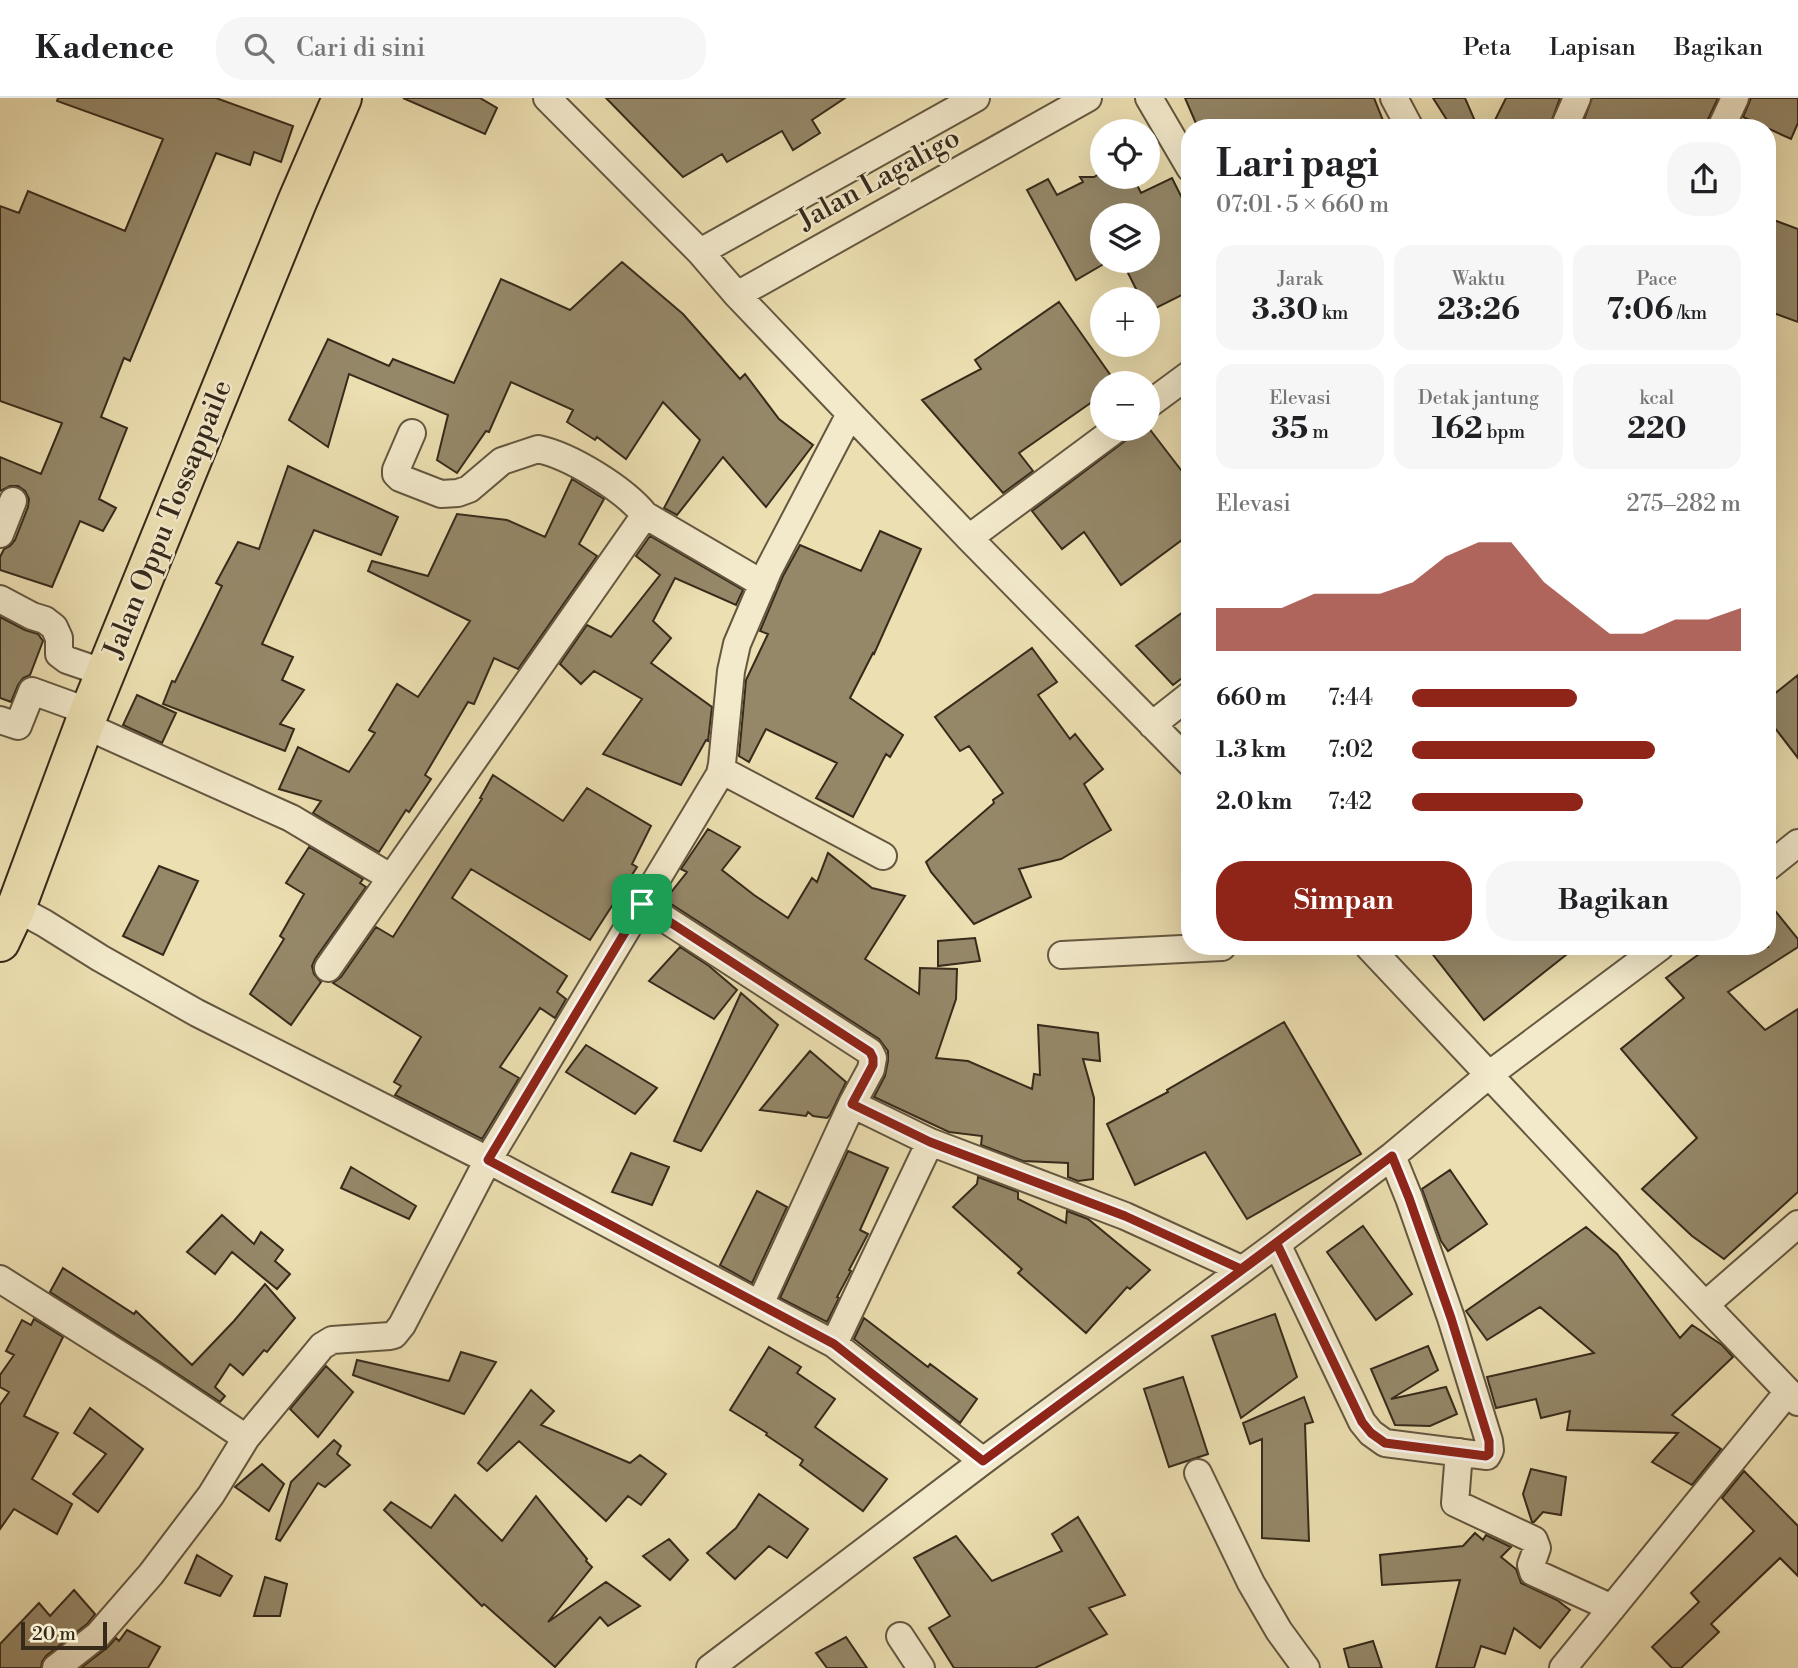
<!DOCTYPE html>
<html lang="id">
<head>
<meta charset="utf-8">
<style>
  body { margin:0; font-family:"Libre Bodoni",serif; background:#f6f6f6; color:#202124; height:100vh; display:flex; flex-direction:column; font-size:26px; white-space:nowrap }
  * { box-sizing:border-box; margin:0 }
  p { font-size:23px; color:#757577 }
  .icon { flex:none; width:38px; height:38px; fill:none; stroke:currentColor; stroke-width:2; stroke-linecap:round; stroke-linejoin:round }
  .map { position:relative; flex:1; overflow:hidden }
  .sheet { position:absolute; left:1181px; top:21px; width:595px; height:836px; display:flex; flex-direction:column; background:#fff; border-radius:28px; box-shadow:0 7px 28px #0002 }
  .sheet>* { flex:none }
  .buttons { position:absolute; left:1090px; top:21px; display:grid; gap:14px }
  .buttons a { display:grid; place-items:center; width:70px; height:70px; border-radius:50%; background:#fff; box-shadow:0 7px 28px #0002; font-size:35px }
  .scale { position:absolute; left:21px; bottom:18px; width:86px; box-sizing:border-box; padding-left:7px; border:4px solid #362a1b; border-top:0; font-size:19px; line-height:24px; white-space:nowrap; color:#362a1b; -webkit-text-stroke:5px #f3eacc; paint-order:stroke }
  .pin { position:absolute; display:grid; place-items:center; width:60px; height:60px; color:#fff; margin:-30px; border-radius:14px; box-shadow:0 4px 10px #0006 }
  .round { display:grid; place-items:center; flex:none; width:74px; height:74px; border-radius:28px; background:#f6f6f6 }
  .summary { display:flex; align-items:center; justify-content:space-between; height:119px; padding:0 35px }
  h1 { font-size:38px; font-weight:700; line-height:52px }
  .stats { display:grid; grid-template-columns:repeat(3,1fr); gap:10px; height:119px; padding:7px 35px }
  .stats div { display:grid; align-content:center; border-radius:18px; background:#f6f6f6; text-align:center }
  .stats b { font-size:30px; font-weight:700 }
  .stats small { font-size:19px; font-weight:400 }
  .stats p { font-size:19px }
  .chart { height:196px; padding:14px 35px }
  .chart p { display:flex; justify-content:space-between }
  .chart svg { width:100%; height:126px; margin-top:7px; fill:#8f2418; opacity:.7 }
  .action { display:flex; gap:14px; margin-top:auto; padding:14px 35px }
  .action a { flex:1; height:80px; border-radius:28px; background:#8f2418; color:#fff; font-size:28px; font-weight:700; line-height:80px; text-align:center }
  .action a+a { background:#f6f6f6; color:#202124 }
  ul { padding:0 35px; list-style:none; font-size:23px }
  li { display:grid; grid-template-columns:112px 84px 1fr; align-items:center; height:52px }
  li i { height:18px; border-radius:9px; background:#8f2418 }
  header { display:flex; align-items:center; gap:42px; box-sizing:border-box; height:98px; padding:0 35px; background:#fff; border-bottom:2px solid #e0e0e0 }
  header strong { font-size:33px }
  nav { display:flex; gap:38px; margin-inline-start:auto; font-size:24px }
  .search { width:490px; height:63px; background:#f6f6f6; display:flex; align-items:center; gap:18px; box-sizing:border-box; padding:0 24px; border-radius:28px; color:#757577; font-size:26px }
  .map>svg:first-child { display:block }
  .building { fill:#958869; stroke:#362a1b; stroke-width:2 }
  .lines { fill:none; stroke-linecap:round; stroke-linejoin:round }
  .street-casing { stroke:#645740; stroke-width:30 }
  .primary-casing { stroke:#362a1b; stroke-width:42 }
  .street { stroke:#f3eacc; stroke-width:26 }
  .primary { stroke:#ecdfb1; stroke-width:38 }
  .route-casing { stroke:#fff; stroke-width:14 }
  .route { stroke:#8f2418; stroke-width:9 }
  .labels { text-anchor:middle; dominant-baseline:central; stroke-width:5; stroke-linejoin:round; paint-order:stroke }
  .street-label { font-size:28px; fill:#362a1b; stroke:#f3eacc }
</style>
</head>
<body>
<header>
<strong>Kadence</strong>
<div class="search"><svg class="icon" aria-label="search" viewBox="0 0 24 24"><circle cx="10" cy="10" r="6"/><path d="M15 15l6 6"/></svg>Cari di sini</div>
<nav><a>Peta</a><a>Lapisan</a><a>Bagikan</a></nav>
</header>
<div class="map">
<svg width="1798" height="1570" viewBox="0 0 1798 1570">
  <rect width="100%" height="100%" fill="#ecdfb1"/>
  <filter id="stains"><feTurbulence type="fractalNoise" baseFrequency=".00286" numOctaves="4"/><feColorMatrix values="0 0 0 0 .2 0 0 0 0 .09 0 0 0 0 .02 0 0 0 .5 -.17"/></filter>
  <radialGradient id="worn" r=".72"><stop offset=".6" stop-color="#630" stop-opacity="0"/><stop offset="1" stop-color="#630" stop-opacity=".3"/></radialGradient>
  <path class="building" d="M 58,0 L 216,0 L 293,28 L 281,64 L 254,54 L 250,67 L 216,55 L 130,263 L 124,260 L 101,319 L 127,330 L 99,401 L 116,410 L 103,433 L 80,423 L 52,489 L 0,472 L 0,459 L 4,451 L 10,448 L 15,442 L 28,409 L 29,401 L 25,393 L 18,388 L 10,388 L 0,393 L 0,359 L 41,376 L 62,325 L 0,303 L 0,108 L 19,115 L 28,93 L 125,133 L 163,41 L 57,3 Z
    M 403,0 L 480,0 L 497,10 L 485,36 Z
    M 606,0 L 845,0 L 812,22 L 820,35 L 793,52 L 782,33 L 727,64 L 722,56 L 683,79 Z
    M 1185,0 L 1374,0 L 1386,30 L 1198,30 Z
    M 1433,0 L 1465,0 L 1478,30 L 1452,30 Z
    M 1506,0 L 1560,0 L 1549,30 L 1491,30 Z
    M 1592,0 L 1718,0 L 1704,30 L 1581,30 Z
    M 1751,0 L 1798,0 L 1798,25 L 1791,41 L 1743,19 Z
    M 1102,74 L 1102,79 L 1133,79 L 1141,95 L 1172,80 L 1190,116 L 1190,193 L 1148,214 L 1148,201 L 1141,201 L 1122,163 L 1148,163 L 1148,117 L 1102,117 L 1102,167 L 1076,182 L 1027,92 L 1048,81 L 1057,97 L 1083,84 L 1080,79 L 1094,79 Z
    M 1768,120 L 1798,131 L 1798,224 L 1768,213 Z
    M 622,164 L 683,216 L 740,281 L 745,276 L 779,321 L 813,347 L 766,409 L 723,359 L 677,417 L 664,410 L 700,342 L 663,304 L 626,361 L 597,339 L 595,342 L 567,324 L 573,312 L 511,284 L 489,334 L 486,333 L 457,375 L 437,362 L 448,317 L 349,276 L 328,349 L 289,322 L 328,241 L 389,268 L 393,261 L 454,285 L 501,181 L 570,212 Z
    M 1059,204 L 1116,285 L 1102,285 L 1102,297 L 1019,355 L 1033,373 L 1003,395 L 922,302 L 981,271 L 975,262 Z
    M 1148,329 L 1181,372 L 1190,366 L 1190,436 L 1121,487 L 1084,434 L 1062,451 L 1032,413 L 1141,331 L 1148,331 Z
    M 288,368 L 398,419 L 381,457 L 314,432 L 262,546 L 293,559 L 282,582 L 304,592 L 280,626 L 294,631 L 285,653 L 163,606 L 172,583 L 175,584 L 222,488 L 216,485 L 238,444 L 259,451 Z
    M 572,381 L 604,401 L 579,446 L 597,458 L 518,571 L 494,560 L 474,606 L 468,604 L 425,677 L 431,681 L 409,714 L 406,712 L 379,754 L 313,715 L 321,703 L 279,691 L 298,649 L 349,674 L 375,635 L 369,632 L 397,586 L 418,599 L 470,523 L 368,473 L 372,463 L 428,478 L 457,416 L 507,422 L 545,439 Z
    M 880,433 L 921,451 L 874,556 L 873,555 L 850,600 L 903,637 L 890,659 L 886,656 L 853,719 L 816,700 L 837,665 L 766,631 L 749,664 L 739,658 L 746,582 L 768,536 L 760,533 L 783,478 L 800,447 L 861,473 Z
    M 650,438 L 743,492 L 736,507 L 675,480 L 653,523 L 671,540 L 651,565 L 712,609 L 708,643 L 706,642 L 681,687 L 603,656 L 642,601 L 594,573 L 581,586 L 560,566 L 587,527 L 611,539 L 660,477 L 636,458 Z
    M 1190,509 L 1190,574 L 1173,587 L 1136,548 Z
    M 0,519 L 25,532 L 38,536 L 43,543 L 30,577 L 23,580 L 18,587 L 11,604 L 0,600 Z
    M 1032,550 L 1057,584 L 1038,597 L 1070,641 L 1075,636 L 1103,671 L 1084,686 L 1111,732 L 1061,761 L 1019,771 L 1031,799 L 974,826 L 931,774 L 926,764 L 994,705 L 993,702 L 1003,695 L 969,648 L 960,653 L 935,619 Z
    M 1798,577 L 1798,660 L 1768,621 L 1768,601 Z
    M 137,597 L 176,615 L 162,645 L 123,627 Z
    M 493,677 L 563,723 L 587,690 L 651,728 L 632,766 L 637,769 L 590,842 L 471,771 L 452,800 L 567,878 L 557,894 L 566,901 L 555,920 L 540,910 L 500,969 L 519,980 L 482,1041 L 395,997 L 401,988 L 394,984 L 421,939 L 333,885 L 341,879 L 376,829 L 393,839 L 482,701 L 480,700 Z
    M 708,731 L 740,749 L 722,772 L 754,797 L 788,820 L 812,780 L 817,784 L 828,755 L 872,790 L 905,798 L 865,861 L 919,896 L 920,870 L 957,871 L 956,901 L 936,960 L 968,963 L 1032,991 L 1034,976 L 1040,977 L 1038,927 L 1098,935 L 1100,963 L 1083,961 L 1094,1000 L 1093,1081 L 1078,1083 L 1068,1079 L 1068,1065 L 1023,1063 L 981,1047 L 982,1038 L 949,1034 L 874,999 L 885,978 L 888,963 L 888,953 L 879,941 L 665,802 L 687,774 L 681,771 Z
    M 309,749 L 363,781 L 360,785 L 366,789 L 315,861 L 312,868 L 314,876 L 321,884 L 291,927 L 250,896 L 284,841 L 280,838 L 304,796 L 286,785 Z
    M 159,768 L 198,783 L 163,857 L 123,838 Z
    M 1768,804 L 1798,841 L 1798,849 L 1728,894 L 1765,932 L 1798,911 L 1798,1094 L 1724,1161 L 1692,1138 L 1642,1091 L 1697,1040 L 1621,951 L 1684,900 L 1666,880 L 1709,849 L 1768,849 Z
    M 975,840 L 980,863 L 938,868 L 938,843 Z
    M 680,849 L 709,868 L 737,892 L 714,921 L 649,883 Z
    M 1427,849 L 1576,849 L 1484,922 Z
    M 741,895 L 778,927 L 701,1053 L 674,1043 Z
    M 1284,924 L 1361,1056 L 1247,1121 L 1205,1054 L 1135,1087 L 1107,1026 L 1168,994 L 1167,992 Z
    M 586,947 L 657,990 L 635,1016 L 566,974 Z
    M 810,953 L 846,984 L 830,1017 L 827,1020 L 813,1018 L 808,1014 L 806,1018 L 760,1012 Z
    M 848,1053 L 888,1070 L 860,1132 L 868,1136 L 849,1172 L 851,1173 L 837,1199 L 839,1200 L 827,1224 L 780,1200 Z
    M 631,1055 L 669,1069 L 652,1107 L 612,1094 Z
    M 351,1069 L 416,1108 L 409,1121 L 341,1090 Z
    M 1450,1072 L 1487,1126 L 1448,1153 L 1441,1143 L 1422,1091 Z
    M 978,1079 L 1018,1094 L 1018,1101 L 1066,1125 L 1067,1113 L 1088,1121 L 1150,1172 L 1130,1191 L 1127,1189 L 1086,1235 L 1018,1175 L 1022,1171 L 953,1109 L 977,1086 Z
    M 757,1093 L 787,1109 L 752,1185 L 720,1167 Z
    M 222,1117 L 254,1146 L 261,1134 L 283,1152 L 275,1163 L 290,1176 L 277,1191 L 232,1154 L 215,1176 L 187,1154 Z
    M 1363,1128 L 1412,1196 L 1376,1222 L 1327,1154 Z
    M 1586,1129 L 1617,1156 L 1680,1240 L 1692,1227 L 1722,1247 L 1733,1259 L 1672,1317 L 1721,1351 L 1692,1387 L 1652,1364 L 1678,1335 L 1567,1332 L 1570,1313 L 1541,1320 L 1536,1301 L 1496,1310 L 1487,1279 L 1594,1255 L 1540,1209 L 1487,1242 L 1466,1213 Z
    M 63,1170 L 134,1216 L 136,1213 L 192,1267 L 234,1223 L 265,1186 L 295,1220 L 267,1254 L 264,1252 L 243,1277 L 230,1266 L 215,1289 L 225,1298 L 220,1304 L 160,1264 L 50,1194 Z
    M 1275,1216 L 1297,1279 L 1241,1320 L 1212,1238 Z
    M 864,1220 L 928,1269 L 930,1266 L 977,1301 L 960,1325 L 854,1241 Z
    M 34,1221 L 63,1239 L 24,1318 L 58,1335 L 32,1381 L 72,1406 L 57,1436 L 14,1411 L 0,1431 L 0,1307 L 9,1294 L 0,1289 L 0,1277 L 14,1257 L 6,1253 L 22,1222 L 31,1227 Z
    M 1428,1248 L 1438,1272 L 1391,1301 L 1446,1289 L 1457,1316 L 1430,1328 L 1395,1327 L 1371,1271 Z
    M 769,1249 L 801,1269 L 797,1275 L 835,1301 L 815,1329 L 887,1381 L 863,1413 L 800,1367 L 803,1362 L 766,1337 L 767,1335 L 730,1312 Z
    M 461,1254 L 496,1264 L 464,1316 L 353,1277 L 357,1262 L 449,1283 Z
    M 326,1268 L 353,1294 L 318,1339 L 290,1311 Z
    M 1183,1279 L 1208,1356 L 1169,1369 L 1144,1291 Z
    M 531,1292 L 554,1313 L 541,1327 L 630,1365 L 640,1357 L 666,1376 L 641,1407 L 628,1398 L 606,1423 L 519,1343 L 487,1373 L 478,1365 Z
    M 1304,1299 L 1313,1324 L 1305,1326 L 1309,1443 L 1262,1440 L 1262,1341 L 1250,1346 L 1243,1325 Z
    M 90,1310 L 143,1351 L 98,1414 L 73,1396 L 106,1356 L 74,1335 Z
    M 334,1342 L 341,1348 L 337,1356 L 350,1367 L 325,1389 L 318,1385 L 280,1443 L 276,1441 L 291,1384 Z
    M 262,1366 L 284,1386 L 269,1413 L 235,1389 Z
    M 1531,1371 L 1566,1379 L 1561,1417 L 1543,1414 L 1534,1424 L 1532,1424 L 1523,1396 Z
    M 1744,1373 L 1798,1428 L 1798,1478 L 1780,1460 L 1711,1526 L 1719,1534 L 1681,1570 L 1672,1570 L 1652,1549 L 1699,1504 L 1691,1495 L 1754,1433 L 1722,1400 Z
    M 759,1396 L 808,1431 L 787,1460 L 769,1448 L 735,1481 L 707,1455 L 736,1430 Z
    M 455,1397 L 502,1443 L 536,1398 L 587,1461 L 586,1463 L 592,1469 L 548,1524 L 606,1484 L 640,1508 L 608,1528 L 600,1519 L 555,1569 L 484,1506 L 482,1508 L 384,1412 L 391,1404 L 431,1430 Z
    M 1078,1419 L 1125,1497 L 1089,1510 L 1107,1536 L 1035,1570 L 954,1570 L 929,1530 L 950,1518 L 914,1460 L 956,1438 L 992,1483 L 1062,1453 L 1052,1436 Z
    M 1475,1435 L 1483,1442 L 1486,1437 L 1511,1449 L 1501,1459 L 1516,1471 L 1521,1485 L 1557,1502 L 1570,1512 L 1540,1550 L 1514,1530 L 1505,1556 L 1481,1548 L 1474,1570 L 1436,1570 L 1460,1482 L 1382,1487 L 1380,1457 L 1463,1448 Z
    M 669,1441 L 688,1462 L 670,1482 L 643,1458 Z
    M 197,1457 L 232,1478 L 220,1498 L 185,1485 Z
    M 265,1479 L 287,1486 L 280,1518 L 254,1518 Z
    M 74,1492 L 95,1516 L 87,1526 L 46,1558 L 42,1564 L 41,1570 L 0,1570 L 0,1546 L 39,1505 L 50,1518 Z
    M 127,1532 L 160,1549 L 148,1570 L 81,1570 L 108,1549 L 116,1540 L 119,1543 Z
    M 846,1539 L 867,1570 L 827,1570 L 816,1555 Z
    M 1373,1543 L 1382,1570 L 1349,1570 L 1344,1551 Z"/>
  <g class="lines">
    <g class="street-casing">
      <path id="street" d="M 547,0 L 700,154 L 737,197 L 969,440 L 1190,665
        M 1149,0 L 1190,70
        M 1394,0 L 1410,30
        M 1564,30 L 1577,0
        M 1721,30 L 1735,0
        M 700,154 L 976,0
        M 737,197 L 1088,0
        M 1148,307 L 1190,276
        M 412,335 L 396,372 L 396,376 L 400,380 L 441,396 L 458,395 L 469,391 L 502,363 L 538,351 C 571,358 624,391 645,417
        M 0,436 L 13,403
        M 969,440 L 1116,331
        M 0,501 L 32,518 L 45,522 L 54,529 L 59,540 L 59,556 L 67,562 L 105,575
        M 0,622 L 18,628 L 32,593 L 90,614
        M 84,627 L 291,720 L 390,779
        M 1152,627 L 1190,597
        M 721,672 L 883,758
        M 1768,769 L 1798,745
        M 642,806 L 870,954 L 873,960 L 871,971 L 852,1006 L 760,1206
        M 16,810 L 44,825 L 100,860 L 197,915 L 488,1062 L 834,1246 L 930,1044
        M 1369,849 L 1705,1207 L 1798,1304
        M 1062,857 L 1222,849
        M 328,870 L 645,417 L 763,486
        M 852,1006 L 930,1044 L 1125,1118 L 1241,1171
        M 1277,1146 L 1362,1324 L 1371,1335 L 1385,1345 L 1487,1358 L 1490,1352 L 1489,1343 L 1451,1220 L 1409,1100 L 1392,1058
        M 0,1181 L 152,1277 L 246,1340
        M 1705,1207 L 1798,1126
        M 834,1246 L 983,1363
        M 1459,1354 L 1455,1405 L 1534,1442 L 1537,1450 L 1531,1467 L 1533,1474 L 1612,1510
        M 1198,1375 L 1251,1485 L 1279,1533 L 1306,1570
        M 900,1538 L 921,1570
        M 56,1570 L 98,1537 L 151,1476 L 211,1397 L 246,1340 L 322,1248 L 332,1242 L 390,1238 L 394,1237 L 402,1227 L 488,1062 L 720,676 L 722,666 L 731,573 L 737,546 L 769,471 L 850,316
        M 710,1570 L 983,1363 L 1277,1146 L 1392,1058 L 1490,976 L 1660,849
        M 1563,1570 L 1788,1294"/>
    </g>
    <g class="primary-casing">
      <path id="primary" d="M 0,844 L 16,810 L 84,627 L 297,104 L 342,0"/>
    </g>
    <use href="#street" class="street"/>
    <use href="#primary" class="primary"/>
  </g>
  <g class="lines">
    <g class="route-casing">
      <path id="route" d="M 642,806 L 488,1062 L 834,1246 L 983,1363 L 1277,1146 L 1362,1324 L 1371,1335 L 1385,1345 L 1486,1358 L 1489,1356 L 1489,1343 L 1451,1220 L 1409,1100 L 1392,1058 L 1241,1171 L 1125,1118 L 930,1044 L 852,1006 L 873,967 L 873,960 L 870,954 L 642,806"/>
    </g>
    <use href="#route" class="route"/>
  </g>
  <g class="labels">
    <g class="street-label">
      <text transform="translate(879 81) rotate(-29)">Jalan Lagaligo</text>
      <text transform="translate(168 421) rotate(-68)">Jalan Oppu Tossappaile</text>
    </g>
  </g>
  <rect width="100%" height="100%" filter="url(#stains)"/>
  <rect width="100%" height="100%" fill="url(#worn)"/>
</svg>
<div class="buttons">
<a><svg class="icon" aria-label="locate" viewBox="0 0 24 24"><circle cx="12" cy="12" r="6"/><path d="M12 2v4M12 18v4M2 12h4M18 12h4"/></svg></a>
<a><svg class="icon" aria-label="layers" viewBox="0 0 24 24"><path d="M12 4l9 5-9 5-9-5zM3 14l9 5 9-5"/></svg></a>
<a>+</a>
<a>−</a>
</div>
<div class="scale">20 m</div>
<div class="pin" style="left:642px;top:806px;background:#1e9e55"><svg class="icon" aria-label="arrive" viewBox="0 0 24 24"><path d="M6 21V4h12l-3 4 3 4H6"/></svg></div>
<section class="sheet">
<div class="summary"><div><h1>Lari pagi</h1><p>07:01 · 5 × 660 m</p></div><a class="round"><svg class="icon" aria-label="share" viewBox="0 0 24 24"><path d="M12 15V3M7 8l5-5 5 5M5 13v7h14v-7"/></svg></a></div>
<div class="stats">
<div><p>Jarak</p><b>3.30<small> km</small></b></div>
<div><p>Waktu</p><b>23:26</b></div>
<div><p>Pace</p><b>7:06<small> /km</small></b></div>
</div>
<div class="stats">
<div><p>Elevasi</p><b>35<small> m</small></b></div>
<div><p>Detak jantung</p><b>162<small> bpm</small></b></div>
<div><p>kcal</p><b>220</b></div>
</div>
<div class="chart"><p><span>Elevasi</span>275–282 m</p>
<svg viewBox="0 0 160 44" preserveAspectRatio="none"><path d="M0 44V29L10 29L20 29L30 24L40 24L50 24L60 20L70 11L80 6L90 6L100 20L110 29L120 38L130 38L140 33L150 33L160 29V44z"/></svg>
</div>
<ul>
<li><b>660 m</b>7:44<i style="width:50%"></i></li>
<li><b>1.3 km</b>7:02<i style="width:74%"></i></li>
<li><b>2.0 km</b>7:42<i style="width:52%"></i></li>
</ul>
<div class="action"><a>Simpan</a><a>Bagikan</a></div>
</section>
</div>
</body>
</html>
